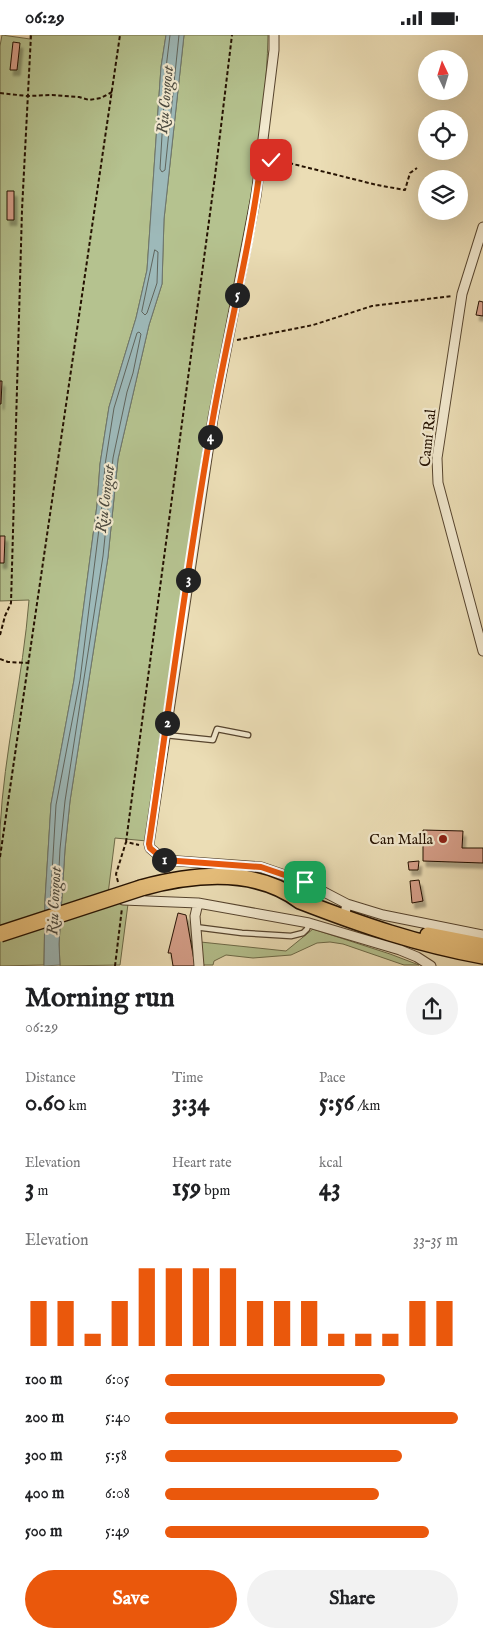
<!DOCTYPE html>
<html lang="en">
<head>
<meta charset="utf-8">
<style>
  body { margin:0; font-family:"IM FELL English",serif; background:#f2f2f2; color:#202124; height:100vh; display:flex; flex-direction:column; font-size:19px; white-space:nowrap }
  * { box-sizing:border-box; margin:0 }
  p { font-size:16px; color:#757577 }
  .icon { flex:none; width:28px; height:28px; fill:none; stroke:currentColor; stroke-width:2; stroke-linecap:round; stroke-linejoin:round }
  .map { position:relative; height:931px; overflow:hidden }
  .panel { display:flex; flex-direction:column; background:#fff; flex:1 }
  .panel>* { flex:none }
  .needle { width:32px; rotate:356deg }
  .controls { position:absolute; left:418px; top:15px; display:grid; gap:10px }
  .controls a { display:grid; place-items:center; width:50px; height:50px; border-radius:50%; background:#fff; box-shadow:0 5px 20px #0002; font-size:25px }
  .pin { position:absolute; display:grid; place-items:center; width:42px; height:42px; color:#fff; margin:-21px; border-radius:10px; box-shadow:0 2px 8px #0006 }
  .km { position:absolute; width:25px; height:25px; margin:-12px; border-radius:50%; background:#222; color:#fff; font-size:14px; line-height:25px; text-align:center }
  .round { display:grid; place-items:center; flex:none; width:52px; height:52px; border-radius:26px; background:#f2f2f2 }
  .summary { display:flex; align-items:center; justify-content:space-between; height:85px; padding:0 25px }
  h1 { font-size:28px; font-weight:700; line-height:38px }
  .metrics { display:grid; grid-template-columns:repeat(3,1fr); gap:8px; height:85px; padding:5px 25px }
  .metrics div { display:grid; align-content:center }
  .metrics b { font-size:25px; font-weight:700 }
  .metrics small { font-size:14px; font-weight:400 }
  .metrics p { font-size:14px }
  .chart { height:140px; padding:10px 25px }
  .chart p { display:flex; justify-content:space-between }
  .chart svg { width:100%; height:90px; margin-top:5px; stroke:#ea580c; stroke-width:6 }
  .button { display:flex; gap:10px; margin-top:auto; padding:10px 25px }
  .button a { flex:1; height:58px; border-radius:30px; background:#ea580c; color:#fff; font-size:20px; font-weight:700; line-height:58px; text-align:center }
  .button a+a { background:#f2f2f2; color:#202124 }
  ul { padding:0 25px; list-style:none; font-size:16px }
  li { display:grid; grid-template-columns:80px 60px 1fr; align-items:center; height:38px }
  li i { height:12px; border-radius:6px; background:#ea580c }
  .status { display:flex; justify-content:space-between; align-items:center; height:35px; padding:0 25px; background:#fff; direction:ltr }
  .status svg { height:14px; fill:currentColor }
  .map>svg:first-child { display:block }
  .green { fill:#b5c28f; stroke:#6c6a48 }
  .water { fill:#9db9b9; stroke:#6d766f }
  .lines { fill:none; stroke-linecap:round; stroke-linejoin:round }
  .shore { stroke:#60655d; stroke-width:1 }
  .building { fill:#d7a08b; stroke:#241101; filter:url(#shadow) }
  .service-casing { stroke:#56442e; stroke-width:7 }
  .minor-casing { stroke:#56442e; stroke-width:11 }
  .trunk-casing { stroke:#241101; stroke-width:18 }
  .path { stroke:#241101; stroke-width:2; stroke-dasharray:4 2.5; stroke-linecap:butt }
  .service { stroke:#f2e9cf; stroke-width:4.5 }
  .minor { stroke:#f2e9cf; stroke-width:9 }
  .trunk { stroke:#e6be7a; stroke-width:15 }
  .trunk-bridge-casing { stroke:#241101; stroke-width:18; stroke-linecap:butt }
  .trunk-bridge { stroke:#e6be7a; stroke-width:15 }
  .route-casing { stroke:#fff; stroke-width:10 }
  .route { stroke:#ea580c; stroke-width:6 }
  .poi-dot { fill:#8f2418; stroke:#f2e9cf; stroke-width:2 }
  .labels { text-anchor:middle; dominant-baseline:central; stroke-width:4.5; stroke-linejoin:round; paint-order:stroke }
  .street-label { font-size:15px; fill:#241101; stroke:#f2e9cf }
  .poi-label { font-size:15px; fill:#241101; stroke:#f2e9cf; text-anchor:end }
  .water-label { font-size:16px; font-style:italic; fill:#4e4c41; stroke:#f2e9cf }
</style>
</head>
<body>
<div class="status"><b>06:29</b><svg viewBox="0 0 49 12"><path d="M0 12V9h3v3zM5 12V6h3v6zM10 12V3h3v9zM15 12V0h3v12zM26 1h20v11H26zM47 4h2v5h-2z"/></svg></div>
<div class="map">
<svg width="483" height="931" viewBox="0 0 483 931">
  <defs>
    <filter id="shadow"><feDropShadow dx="3" dy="5.5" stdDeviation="1" flood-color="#0004"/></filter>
  </defs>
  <rect width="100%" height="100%" fill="#ebddb5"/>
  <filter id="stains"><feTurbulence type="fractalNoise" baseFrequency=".004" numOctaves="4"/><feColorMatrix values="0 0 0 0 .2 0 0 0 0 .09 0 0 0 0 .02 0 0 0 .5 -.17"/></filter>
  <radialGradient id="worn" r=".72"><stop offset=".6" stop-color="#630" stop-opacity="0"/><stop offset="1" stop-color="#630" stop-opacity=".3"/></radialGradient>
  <path class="green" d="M 2,0 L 30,4 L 30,0 L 166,0 L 161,32 L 147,235 L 136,283 L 109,372 L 100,429 L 97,470 L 74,645 L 51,769 L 45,865 L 44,930 L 0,931 C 0,885 0,839 0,794 C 4,717 23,642 29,565 L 0,566 L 0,11 Z
    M 184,0 L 268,0 C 266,100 243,198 227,296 C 200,466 174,636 147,806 L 115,803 L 107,867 L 128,869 L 120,930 L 60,931 L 59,909 L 65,814 L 70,766 L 108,522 L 118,424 L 149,290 L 162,249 L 164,184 Z
    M 313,894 L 390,919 L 419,930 L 404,930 L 343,909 L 330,907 L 317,908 L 291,920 L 253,923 L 226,920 L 214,926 L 213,930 L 195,930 L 191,906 L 286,916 Z"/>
  <path class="water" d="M 166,0 L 184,0 L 164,184 L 162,249 L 149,290 L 118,424 L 108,522 L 70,766 L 65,814 L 59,909 L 60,930 L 44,931 L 45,865 L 51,769 L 74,645 L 97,470 L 100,429 L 109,372 L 136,283 L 147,235 L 161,32 Z"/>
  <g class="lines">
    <path class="shore" d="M 170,0 L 166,33 L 160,134 L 162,137 L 165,135 L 179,0
      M 155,215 L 158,217 L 157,248 L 147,278 L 145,280 L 142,277 Z
      M 50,873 L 56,770 L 80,645 L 102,470 L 105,430 L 114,373 L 137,298 L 139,297 L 141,299 L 133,338 L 127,357 L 113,423 L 103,521 L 65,766 L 60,814 L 57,871"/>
  </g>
  <path class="building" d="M 13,7 L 20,8 L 17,35 L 10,35 Z
    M 7,156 L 14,156 L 14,185 L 7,185 Z
    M 479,266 L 483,267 L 483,281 L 476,280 Z
    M 0,346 L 2,346 L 1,369 L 0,369 Z
    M 0,501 L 5,501 L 4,528 L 0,528 Z
    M 423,795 L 463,796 L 462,813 L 483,813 L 483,828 L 423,826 Z
    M 419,826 L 418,835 L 409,835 L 408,827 Z
    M 419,845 L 423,866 L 412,868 L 410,846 Z
    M 178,878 L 186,880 L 195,931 L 173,931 L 171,918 L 168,918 Z"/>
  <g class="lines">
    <g class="service-casing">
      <path id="service" d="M 165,700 L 213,705 L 217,694 L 248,700
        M 195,892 L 242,898 L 291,901 L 303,898 L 307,894 L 309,888"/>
    </g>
    <g class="minor-casing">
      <path id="minor" d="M 274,0 L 274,15 L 256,161 L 213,383 L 149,809 L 150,813 L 164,825 L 261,832 L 305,847 L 347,869 L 345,878
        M 483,192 L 462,259 L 437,423 L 438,448 L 483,616
        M 123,865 L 198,868 L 309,888 L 400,915 L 417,922 L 431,931
        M 198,868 L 195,881 L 199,931
        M 347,869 L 383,880 L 483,900"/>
    </g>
    <g class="trunk-casing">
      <path id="trunk" d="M 141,853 C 192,839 255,832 300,866 C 362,890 417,909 483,921
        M 428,900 L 483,911"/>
    </g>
    <path class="path" d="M 0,58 L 27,61 L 52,60 L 79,62 L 89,65 L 101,63 L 112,57
      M 270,125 L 277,125 L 377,150 L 405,155 L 410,138 L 417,133
      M 237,305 L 313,290 L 372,271 L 452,261
      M 0,600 L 5,581 L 11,568 L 22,175 L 31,0
      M 0,624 L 8,627 L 29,628
      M 126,807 L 215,141 L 232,0
      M 0,822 L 120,0
      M 118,847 L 116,839 L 126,807 L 139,810
      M 115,931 L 122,873"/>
    <use href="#service" class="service"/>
    <use href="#minor" class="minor"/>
    <use href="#trunk" class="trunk"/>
    <g class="trunk-bridge-casing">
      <path id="trunk-bridge" d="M 0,899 L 141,853"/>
    </g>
    <use href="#trunk-bridge" class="trunk-bridge"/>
  </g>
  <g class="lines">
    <g class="route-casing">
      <path id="route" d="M 271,125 L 261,126 C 250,213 228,297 213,383 C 188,524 170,667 149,809 L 150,813 L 164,825 L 261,832 L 305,847"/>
    </g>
    <use href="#route" class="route"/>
  </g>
  <circle class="poi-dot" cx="443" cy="804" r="5"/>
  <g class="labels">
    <g class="street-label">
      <text transform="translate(428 403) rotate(-84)">Camí Ral</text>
    </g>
    <g class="poi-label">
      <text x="433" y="804">Can Malla</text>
    </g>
    <g class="water-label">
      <text transform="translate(166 65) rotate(-85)">Riu Congost</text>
      <text transform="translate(106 464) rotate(-83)">Riu Congost</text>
      <text transform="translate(55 866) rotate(-87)">Riu Congost</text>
    </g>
  </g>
  <rect width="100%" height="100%" filter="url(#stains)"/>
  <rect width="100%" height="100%" fill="url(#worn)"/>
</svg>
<div class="controls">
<a><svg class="needle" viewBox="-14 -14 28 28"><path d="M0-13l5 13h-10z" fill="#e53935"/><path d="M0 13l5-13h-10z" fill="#757577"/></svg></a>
<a><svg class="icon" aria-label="locate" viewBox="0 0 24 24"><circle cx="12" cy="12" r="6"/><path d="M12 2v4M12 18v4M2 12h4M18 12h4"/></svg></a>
<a><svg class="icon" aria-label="layers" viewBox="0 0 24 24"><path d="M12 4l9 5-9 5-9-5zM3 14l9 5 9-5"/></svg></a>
</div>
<div class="pin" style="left:305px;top:847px;background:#1e9e55"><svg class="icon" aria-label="arrive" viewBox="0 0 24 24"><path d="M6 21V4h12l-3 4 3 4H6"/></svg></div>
<div class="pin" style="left:271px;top:125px;background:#d93025"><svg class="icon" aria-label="check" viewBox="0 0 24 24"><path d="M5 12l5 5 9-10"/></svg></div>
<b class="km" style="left:164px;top:825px">1</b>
<b class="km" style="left:167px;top:688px">2</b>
<b class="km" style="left:188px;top:545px">3</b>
<b class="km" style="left:210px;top:402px">4</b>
<b class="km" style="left:237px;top:260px">5</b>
</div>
<section class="panel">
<div class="summary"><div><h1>Morning run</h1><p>06:29</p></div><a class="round"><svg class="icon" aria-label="share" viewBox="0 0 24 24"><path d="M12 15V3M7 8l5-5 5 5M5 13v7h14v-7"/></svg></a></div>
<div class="metrics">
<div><p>Distance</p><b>0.60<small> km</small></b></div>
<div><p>Time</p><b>3:34</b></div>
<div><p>Pace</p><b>5:56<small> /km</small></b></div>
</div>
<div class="metrics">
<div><p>Elevation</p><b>3<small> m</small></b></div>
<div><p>Heart rate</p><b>159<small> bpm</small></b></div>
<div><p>kcal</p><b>43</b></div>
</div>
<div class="chart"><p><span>Elevation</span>33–35 m</p>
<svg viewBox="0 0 160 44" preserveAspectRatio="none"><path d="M5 44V22M15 44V22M25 44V38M35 44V22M45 44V6M55 44V6M65 44V6M75 44V6M85 44V22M95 44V22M105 44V22M115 44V38M125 44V38M135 44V38M145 44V22M155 44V22"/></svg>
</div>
<ul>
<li><b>100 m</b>6:05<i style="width:75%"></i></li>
<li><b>200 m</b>5:40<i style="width:100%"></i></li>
<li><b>300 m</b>5:58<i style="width:81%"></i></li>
<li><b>400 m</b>6:08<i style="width:73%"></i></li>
<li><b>500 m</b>5:49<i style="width:90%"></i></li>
</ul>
<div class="button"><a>Save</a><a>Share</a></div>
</section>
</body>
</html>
